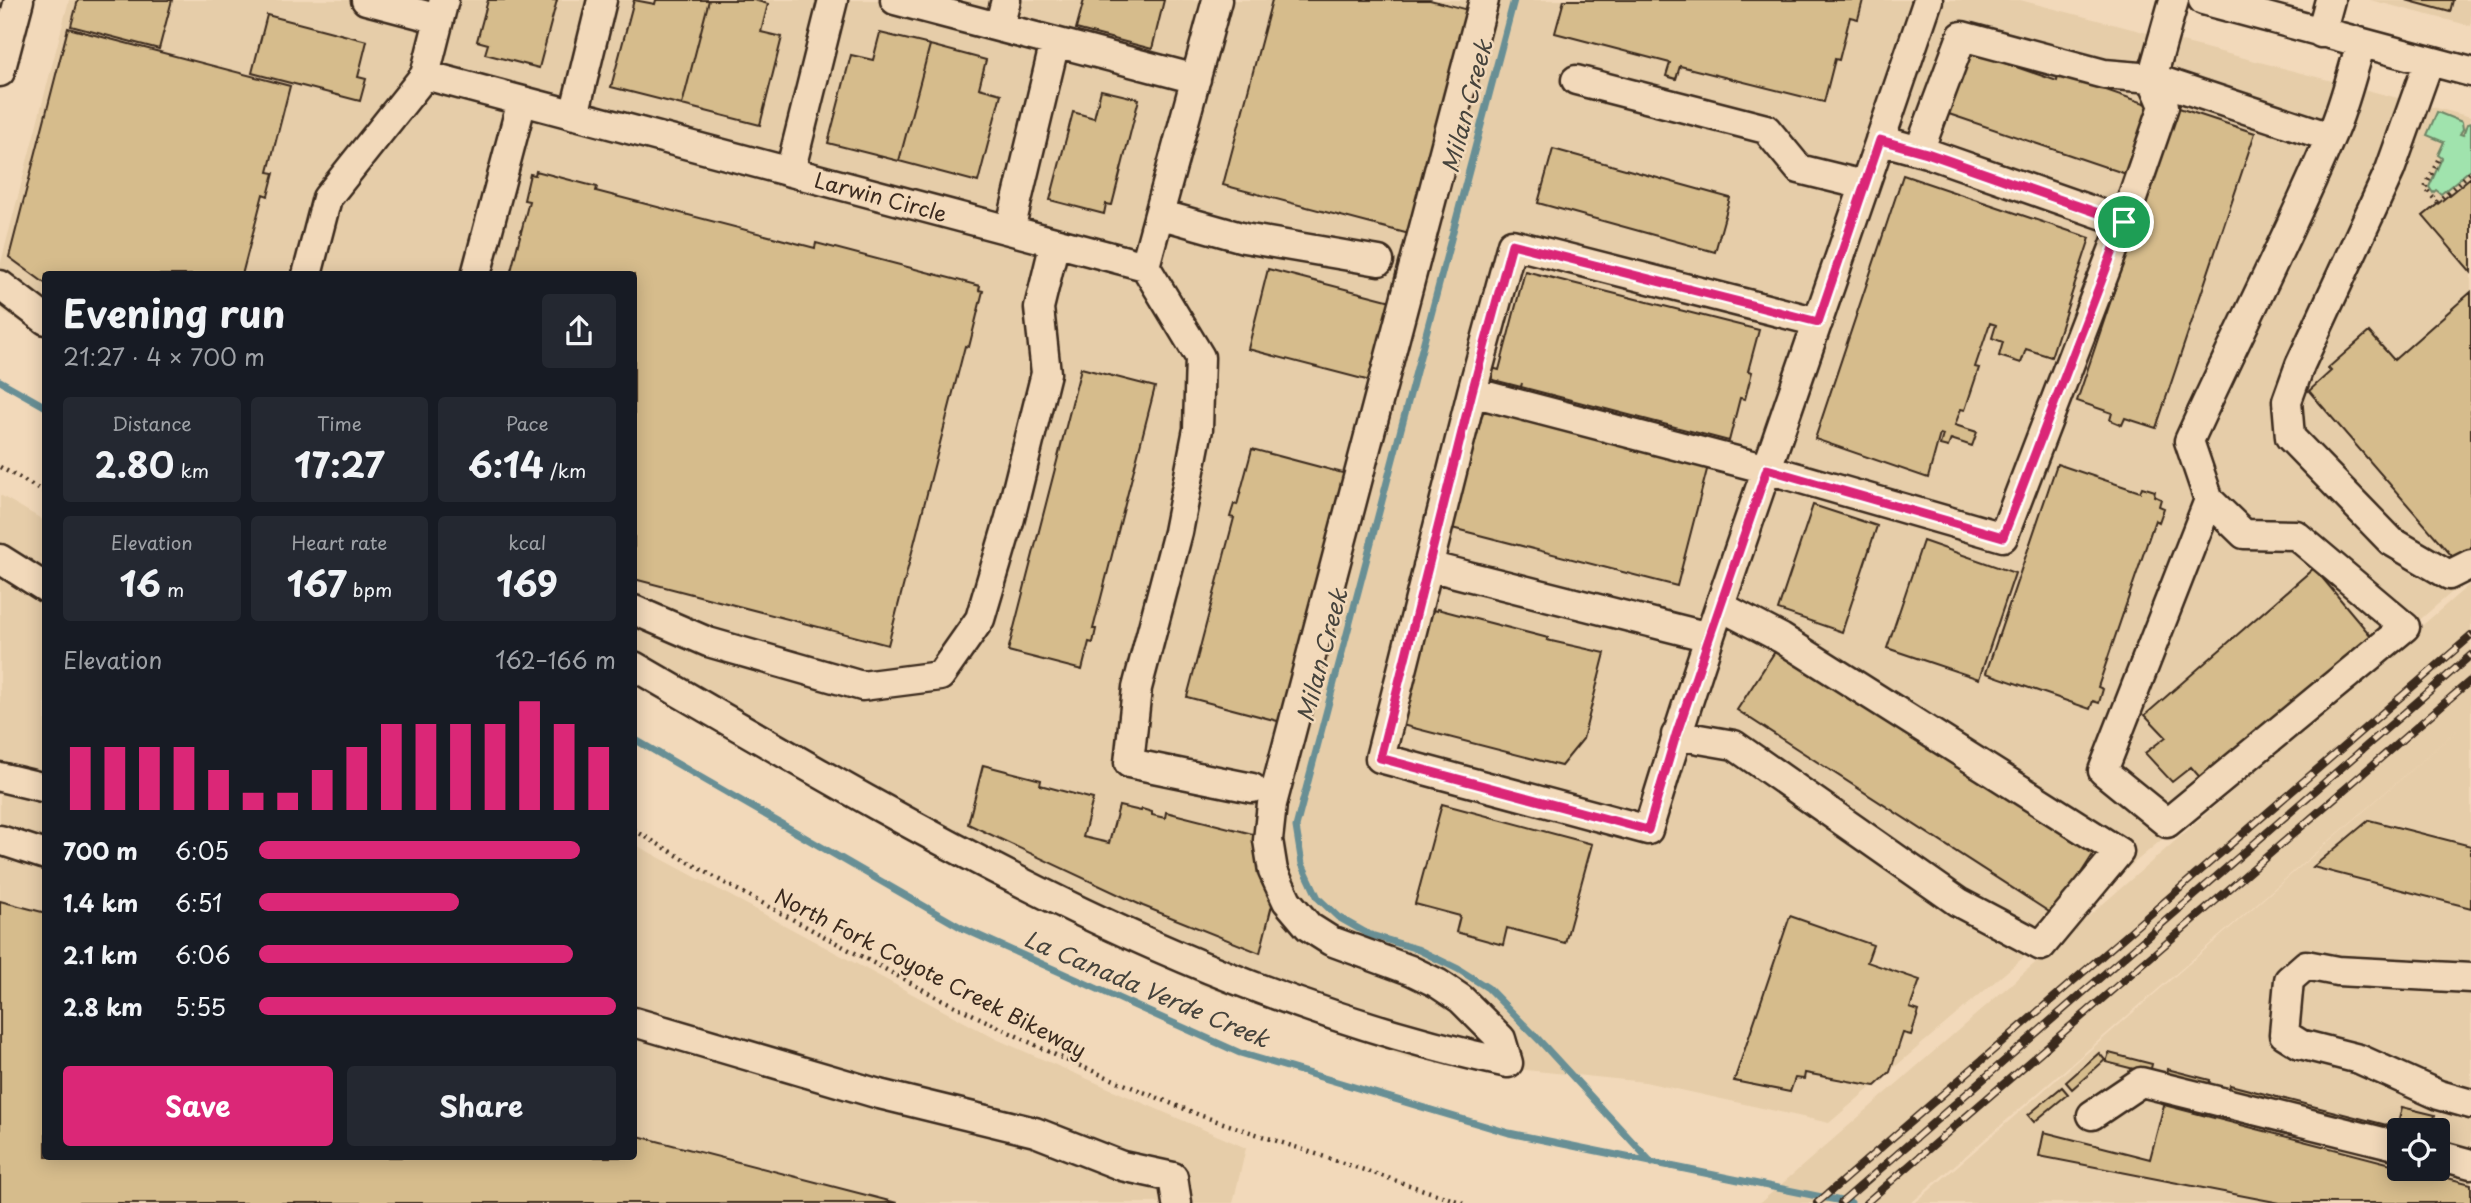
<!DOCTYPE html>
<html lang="en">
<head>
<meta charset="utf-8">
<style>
  body { margin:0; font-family:"Playpen Sans",sans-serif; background:#242831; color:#f1f3f6; height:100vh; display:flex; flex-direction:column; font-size:26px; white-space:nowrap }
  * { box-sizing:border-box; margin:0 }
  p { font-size:23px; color:#9ea1a6 }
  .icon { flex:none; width:38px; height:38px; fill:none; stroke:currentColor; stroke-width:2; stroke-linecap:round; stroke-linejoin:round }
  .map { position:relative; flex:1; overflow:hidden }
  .side { position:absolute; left:42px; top:271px; width:595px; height:889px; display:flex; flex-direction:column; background:#171b24; border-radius:7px; box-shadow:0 4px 18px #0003 }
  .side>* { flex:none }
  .tools { position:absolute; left:2387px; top:1118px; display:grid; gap:14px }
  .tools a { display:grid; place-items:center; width:63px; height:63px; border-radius:7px; background:#171b24; box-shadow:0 4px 18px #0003; font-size:35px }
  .pin { position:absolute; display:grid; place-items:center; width:60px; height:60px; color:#fff; margin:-30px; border:4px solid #fff; border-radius:50%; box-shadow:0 2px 7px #0007 }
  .round { display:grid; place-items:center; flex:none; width:74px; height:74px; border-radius:7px; background:#242831 }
  .summary { display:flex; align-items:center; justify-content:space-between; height:119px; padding:0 21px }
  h1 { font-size:38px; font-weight:700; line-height:52px }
  .figures { display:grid; grid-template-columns:repeat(3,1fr); gap:10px; height:119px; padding:7px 21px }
  .figures div { display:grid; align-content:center; border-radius:7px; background:#242831; text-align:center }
  .figures b { font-size:35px; font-weight:700 }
  .figures small { font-size:19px; font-weight:400 }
  .figures p { font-size:19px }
  .chart { height:196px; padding:14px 21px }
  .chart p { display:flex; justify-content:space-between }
  .chart svg { width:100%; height:126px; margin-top:7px; stroke:#db2777; stroke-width:6 }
  .button { display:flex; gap:14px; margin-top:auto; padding:14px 21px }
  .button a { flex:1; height:80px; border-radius:7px; background:#db2777; color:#fff; font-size:28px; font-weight:700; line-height:80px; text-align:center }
  .button a+a { background:#242831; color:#f1f3f6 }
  ul { padding:0 21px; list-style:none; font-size:23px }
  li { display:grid; grid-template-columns:112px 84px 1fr; align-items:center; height:52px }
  li i { height:18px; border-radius:9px; background:#db2777 }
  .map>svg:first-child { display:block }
  .built { fill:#e6cda9; fill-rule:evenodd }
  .green { fill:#a0e3ad; stroke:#6e8666; stroke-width:2 }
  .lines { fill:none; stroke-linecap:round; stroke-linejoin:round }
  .stream { stroke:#678f95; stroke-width:7 }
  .building { fill:#d6bc8c; stroke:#3b2a1e; stroke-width:2 }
  .minor-casing { stroke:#3b2a1e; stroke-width:33 }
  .path { stroke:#3b2a1e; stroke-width:4.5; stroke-dasharray:2 5; stroke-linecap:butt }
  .minor { stroke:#f2d9ba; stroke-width:28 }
  .rail-casing { stroke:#3b2a1e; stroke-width:8 }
  .rail { stroke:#f2d9ba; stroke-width:5; stroke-dasharray:16; stroke-linecap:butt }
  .route-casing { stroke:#fff; stroke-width:14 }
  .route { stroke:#db2777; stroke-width:9 }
  .labels { text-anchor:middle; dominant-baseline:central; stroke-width:5; stroke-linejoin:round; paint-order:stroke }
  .street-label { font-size:21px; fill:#3b2a1e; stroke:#f2d9ba }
  .water-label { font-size:23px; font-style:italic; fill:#46433c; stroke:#f2d9ba }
</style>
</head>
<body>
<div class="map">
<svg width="2471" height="1203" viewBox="0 0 2471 1203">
  <rect width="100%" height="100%" fill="#f2d9ba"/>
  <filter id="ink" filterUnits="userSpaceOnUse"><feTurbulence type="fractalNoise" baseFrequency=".0143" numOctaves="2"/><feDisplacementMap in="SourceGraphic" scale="14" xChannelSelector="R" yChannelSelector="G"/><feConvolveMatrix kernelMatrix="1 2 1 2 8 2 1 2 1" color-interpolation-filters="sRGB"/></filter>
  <g filter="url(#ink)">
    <path class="built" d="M 69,0 L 2020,0 L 2471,117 L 2471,576 L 1829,1123 L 1645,1082 L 1409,1058 L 1203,986 L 634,677 L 634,275 L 46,275 L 45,338 L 0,309 L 0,266 Z
      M 2370,0 L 2471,0 L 2471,26 Z
      M 0,495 L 45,521 L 46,1157 L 634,1157 L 634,844 L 996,1039 L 1246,1148 L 1233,1203 L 0,1203 Z
      M 2471,583 L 2471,1203 L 1915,1203 L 2464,724 L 1911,1203 L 1760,1203 ZM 2399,1130 L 2438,1130 L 2438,1169 L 2399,1169 Z"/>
    <path class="green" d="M 2437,112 L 2462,122 L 2463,129 L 2460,134 L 2463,135 L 2467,124 L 2471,123 L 2471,169 L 2441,194 L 2436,190 L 2433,193 L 2429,187 L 2442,158 L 2438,155 L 2444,142 L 2427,135 Z"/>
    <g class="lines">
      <path class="stream" d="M 1514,0 L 1296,827 L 1302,864 L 1318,898 L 1338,917 L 1368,934 L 1417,949 L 1458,969 L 1488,988 L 1539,1040 L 1652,1163
        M 0,381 L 46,407
        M 634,739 L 962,928 L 1240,1053 L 1509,1133 L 1851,1203"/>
    </g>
    <path class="building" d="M 78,0 L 172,0 L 159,49 L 71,26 Z
      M 488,0 L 557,0 L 539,68 L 485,54 L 488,44 L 477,41 Z
      M 634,0 L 655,4 L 656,0 L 709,0 L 682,105 L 611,87 Z
      M 709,0 L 754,0 L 768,4 L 761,32 L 782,37 L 760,125 L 682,105 Z
      M 1084,0 L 1164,0 L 1152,49 L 1076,29 Z
      M 1272,0 L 1430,0 L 1476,12 L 1417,236 L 1223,185 Z
      M 1564,0 L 1863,0 L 1858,19 L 1850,17 L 1839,60 L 1835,59 L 1824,102 L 1680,66 L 1676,79 L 1666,76 L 1670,63 L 1555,33 Z
      M 2406,0 L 2453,0 L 2450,12 Z
      M 267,15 L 367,41 L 358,77 L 366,79 L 360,101 L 252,73 Z
      M 68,28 L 290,86 L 268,172 L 274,173 L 268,196 L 263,194 L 242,275 L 46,275 L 46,284 L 9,257 Z
      M 880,33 L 930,45 L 899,161 L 828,143 L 851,55 L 873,60 Z
      M 930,45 L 986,60 L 979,88 L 1001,94 L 978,182 L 899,161 Z
      M 1964,49 L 2057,81 L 2059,74 L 2156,107 L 2132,176 L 1943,112 Z
      M 1101,90 L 1139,99 L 1112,205 L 1106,204 L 1104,214 L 1050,200 L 1073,112 L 1094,118 Z
      M 2176,107 L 2255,133 L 2156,428 L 2125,418 L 2122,425 L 2110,420 L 2112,413 L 2077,401 Z
      M 1553,149 L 1730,198 L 1715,252 L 1538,203 Z
      M 536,171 L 597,187 L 596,191 L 815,248 L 816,243 L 980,286 L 979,290 L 983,291 L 969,347 L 965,346 L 888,645 L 634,579 L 634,275 L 510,275 L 529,201 L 524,200 L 530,174 L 535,175 Z
      M 1903,175 L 2090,238 L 2051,357 L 2026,349 L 2021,363 L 1999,356 L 2003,342 L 1992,338 L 1996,325 L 1990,323 L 1975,367 L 1979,368 L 1965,410 L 1961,409 L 1955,425 L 1977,432 L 1972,446 L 1951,439 L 1948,447 L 1940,445 L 1943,435 L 1940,434 L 1928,478 L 1815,439 Z
      M 2471,177 L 2471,272 L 2423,216 Z
      M 1268,269 L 1399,303 L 1378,383 L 1248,349 Z
      M 1525,271 L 1759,330 L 1748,371 L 1752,372 L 1745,399 L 1740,398 L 1729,441 L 1521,387 L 1522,383 L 1521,387 L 1478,376 L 1481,365 L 1499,370 Z
      M 2471,292 L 2471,551 L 2458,563 L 2309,391 L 2331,371 L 2328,368 L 2369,332 L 2394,360 Z
      M 1081,368 L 1155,387 L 1093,629 L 1096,629 L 1093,643 L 1089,642 L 1082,670 L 1008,651 Z
      M 1484,408 L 1708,466 L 1677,586 L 1452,528 Z
      M 1252,449 L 1354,476 L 1289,724 L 1187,697 L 1234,518 L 1230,517 L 1234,504 L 1237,505 Z
      M 2057,464 L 2140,492 L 2142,487 L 2155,491 L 2154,496 L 2161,499 L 2159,506 L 2164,508 L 2159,522 L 2155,520 L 2098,687 L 2103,689 L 2099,703 L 2093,701 L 2090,709 L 1986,673 Z
      M 1813,505 L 1877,526 L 1842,632 L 1778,610 Z
      M 1923,541 L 2015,573 L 1979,679 L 1887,648 Z
      M 2314,568 L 2371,636 L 2203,781 L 2191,767 L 2172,782 L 2145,753 L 2166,737 L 2145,715 Z
      M 1437,609 L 1548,638 L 1547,640 L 1560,643 L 1605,653 L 1583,739 L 1561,766 L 1402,725 L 1432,610 L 1437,611 Z
      M 1778,647 L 2094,853 L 2054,915 L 1737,710 Z
      M 983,765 L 1041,780 L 1040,785 L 1093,799 L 1083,837 L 1109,843 L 1119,806 L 1141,811 L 1142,809 L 1152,812 L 1152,815 L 1165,818 L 1166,812 L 1265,837 L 1276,889 L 1260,953 L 1143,906 L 968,824 Z
      M 1442,804 L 1592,844 L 1565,943 L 1507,928 L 1503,945 L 1456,932 L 1460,916 L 1415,904 Z
      M 2369,820 L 2471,846 L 2471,908 L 2313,867 Z
      M 0,901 L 46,913 L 46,1157 L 634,1157 L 634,1135 L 897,1203 L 0,1203 Z
      M 1790,916 L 1873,945 L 1867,962 L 1920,980 L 1910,1008 L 1919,1011 L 1911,1035 L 1903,1033 L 1890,1072 L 1875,1086 L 1805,1073 L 1804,1079 L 1795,1078 L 1790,1092 L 1734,1081 Z
      M 2099,1053 L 2105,1060 L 2072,1089 L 2066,1082 Z
      M 2109,1053 L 2152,1064 L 2150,1073 L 2106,1062 Z
      M 2167,1069 L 2210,1080 L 2208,1089 L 2165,1078 Z
      M 2230,1085 L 2402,1129 L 2399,1130 L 2399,1138 L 2228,1093 Z
      M 2062,1087 L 2068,1094 L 2034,1122 L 2028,1115 Z
      M 2164,1105 L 2399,1166 L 2399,1169 L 2412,1169 L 2471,1184 L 2471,1203 L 2280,1203 L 2039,1156 L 2044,1132 L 2150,1159 Z
      M 2402,1107 L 2435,1115 L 2431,1130 L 2408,1130 L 2397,1128 Z"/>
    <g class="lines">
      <g class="minor-casing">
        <path id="minor" d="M 366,0 L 439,19
          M 444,0 L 425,75 L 1145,266 L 1217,0
          M 895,0 L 1196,79
          M 2203,0 L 2471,72
          M 999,27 L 1006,0
          M 2321,33 L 2330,0
          M 2429,61 L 2390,170 L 2300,365 L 2287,401 L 2290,437 L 2391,541 L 2449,575 L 2471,564
          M 0,72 L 19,0
          M 1576,80 L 1766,129 L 1799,169 L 1864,185
          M 574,115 L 602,0
          M 1919,151 L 1962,36 L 2104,74 L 2152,78 L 2330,137
          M 790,172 L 833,0
          M 1159,214 L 1244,238 L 1379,261
          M 2124,222 L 2164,106 L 2152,78 L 2174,0
          M 1010,230 L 1055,42
          M 1145,266 L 1200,357 L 1198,429 L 1178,532 L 1137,688 L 1129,763 L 1252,788
          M 307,275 L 327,198 L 425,75
          M 476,275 L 522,101
          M 0,285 L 46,320
          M 1818,322 L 1512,244 L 1472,392 L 1380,758 L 1648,830 C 1689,693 1736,558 1783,422 C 1832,281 1880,141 1928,0
          M 1472,392 L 1767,469 L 2003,537 L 2124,222 L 1927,153 L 1880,140
          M 2209,500 L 2103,771 L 2167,823 L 2405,627 L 2296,535 L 2244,534 L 2209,500 L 2189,441 C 2236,337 2289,236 2333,131 C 2345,103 2352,72 2361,44
          M 0,559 L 46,588
          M 1428,566 L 1709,637
          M 634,610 L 708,642 L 862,686 L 940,676 L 980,619 L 1010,518 L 1046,373 L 1039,308 L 1055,242
          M 634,666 C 910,826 1191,996 1508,1063 L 1501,1039 L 1461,999 L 1437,983 L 1410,970 L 1331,941 L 1309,927 L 1287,901 L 1273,871 L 1268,840 L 1272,804 L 1484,0
          M 1676,735 L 1734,745 L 1958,902 L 2041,946 L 2119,852 L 1781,638 L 1720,606
          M 0,777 L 46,788
          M 0,840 L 46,855
          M 2471,978 L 2337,971 L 2306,965 L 2289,980 L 2284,1034 L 2300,1044 L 2359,1059 L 2439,1095 L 2471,1104
          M 634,1022 L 879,1094 L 1035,1132 L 1122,1166 L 1173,1177 L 1177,1203
          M 2092,1115 L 2141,1082 L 2399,1146
          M 2438,1155 L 2471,1164"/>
      </g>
      <path class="path" d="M 2438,160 L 2425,188 L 2437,202 L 2471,172
        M 0,467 L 46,493
        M 634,830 L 723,882 L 935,996 L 1068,1061 L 1202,1116 L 1463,1203"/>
      <use href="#minor" class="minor"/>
      <g class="rail-casing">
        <path id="rail" d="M 1817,1203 L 2471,636
          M 1841,1203 L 2471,655
          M 1866,1203 L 2471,680"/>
      </g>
      <use href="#rail" class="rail"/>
    </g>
  </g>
  <g class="lines" filter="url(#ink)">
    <g class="route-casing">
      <path id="route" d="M 1880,140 L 1927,153 L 2124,222 L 2003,537 L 1767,469 L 1676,735 L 1648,830 L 1380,758 L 1472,392 L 1512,244 L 1818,322 Z"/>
    </g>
    <use href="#route" class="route"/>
  </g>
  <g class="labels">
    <g class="street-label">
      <text transform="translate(881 196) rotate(15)">Larwin Circle</text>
      <text transform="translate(931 972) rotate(27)">North Fork Coyote Creek Bikeway</text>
    </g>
    <g class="water-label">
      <text transform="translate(1466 106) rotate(-75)">Milan Creek</text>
      <text transform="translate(1321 655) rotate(-75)">Milan Creek</text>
      <text transform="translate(1147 988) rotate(23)">La Canada Verde Creek</text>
    </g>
  </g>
</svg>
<div class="tools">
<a><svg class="icon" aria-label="locate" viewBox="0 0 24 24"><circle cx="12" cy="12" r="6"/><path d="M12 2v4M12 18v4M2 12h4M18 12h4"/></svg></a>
</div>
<div class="pin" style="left:2124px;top:222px;background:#1e9e55"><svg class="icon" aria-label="arrive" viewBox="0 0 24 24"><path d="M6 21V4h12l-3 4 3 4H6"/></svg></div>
<section class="side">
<div class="summary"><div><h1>Evening run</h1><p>21:27 · 4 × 700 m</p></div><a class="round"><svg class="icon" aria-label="share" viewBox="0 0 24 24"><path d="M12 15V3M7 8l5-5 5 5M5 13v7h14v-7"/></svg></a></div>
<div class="figures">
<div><p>Distance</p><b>2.80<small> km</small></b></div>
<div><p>Time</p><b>17:27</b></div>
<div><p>Pace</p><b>6:14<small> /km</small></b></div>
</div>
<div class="figures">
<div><p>Elevation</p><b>16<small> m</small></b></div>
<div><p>Heart rate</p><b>167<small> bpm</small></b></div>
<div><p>kcal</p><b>169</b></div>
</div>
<div class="chart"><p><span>Elevation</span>162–166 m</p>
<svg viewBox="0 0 160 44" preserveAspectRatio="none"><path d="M5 44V22M15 44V22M25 44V22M35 44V22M45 44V30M55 44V38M65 44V38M75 44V30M85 44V22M95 44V14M105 44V14M115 44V14M125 44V14M135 44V6M145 44V14M155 44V22"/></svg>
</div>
<ul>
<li><b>700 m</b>6:05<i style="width:90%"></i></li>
<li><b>1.4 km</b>6:51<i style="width:56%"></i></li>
<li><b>2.1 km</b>6:06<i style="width:88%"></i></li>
<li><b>2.8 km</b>5:55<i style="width:100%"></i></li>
</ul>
<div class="button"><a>Save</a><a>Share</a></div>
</section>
</div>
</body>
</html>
